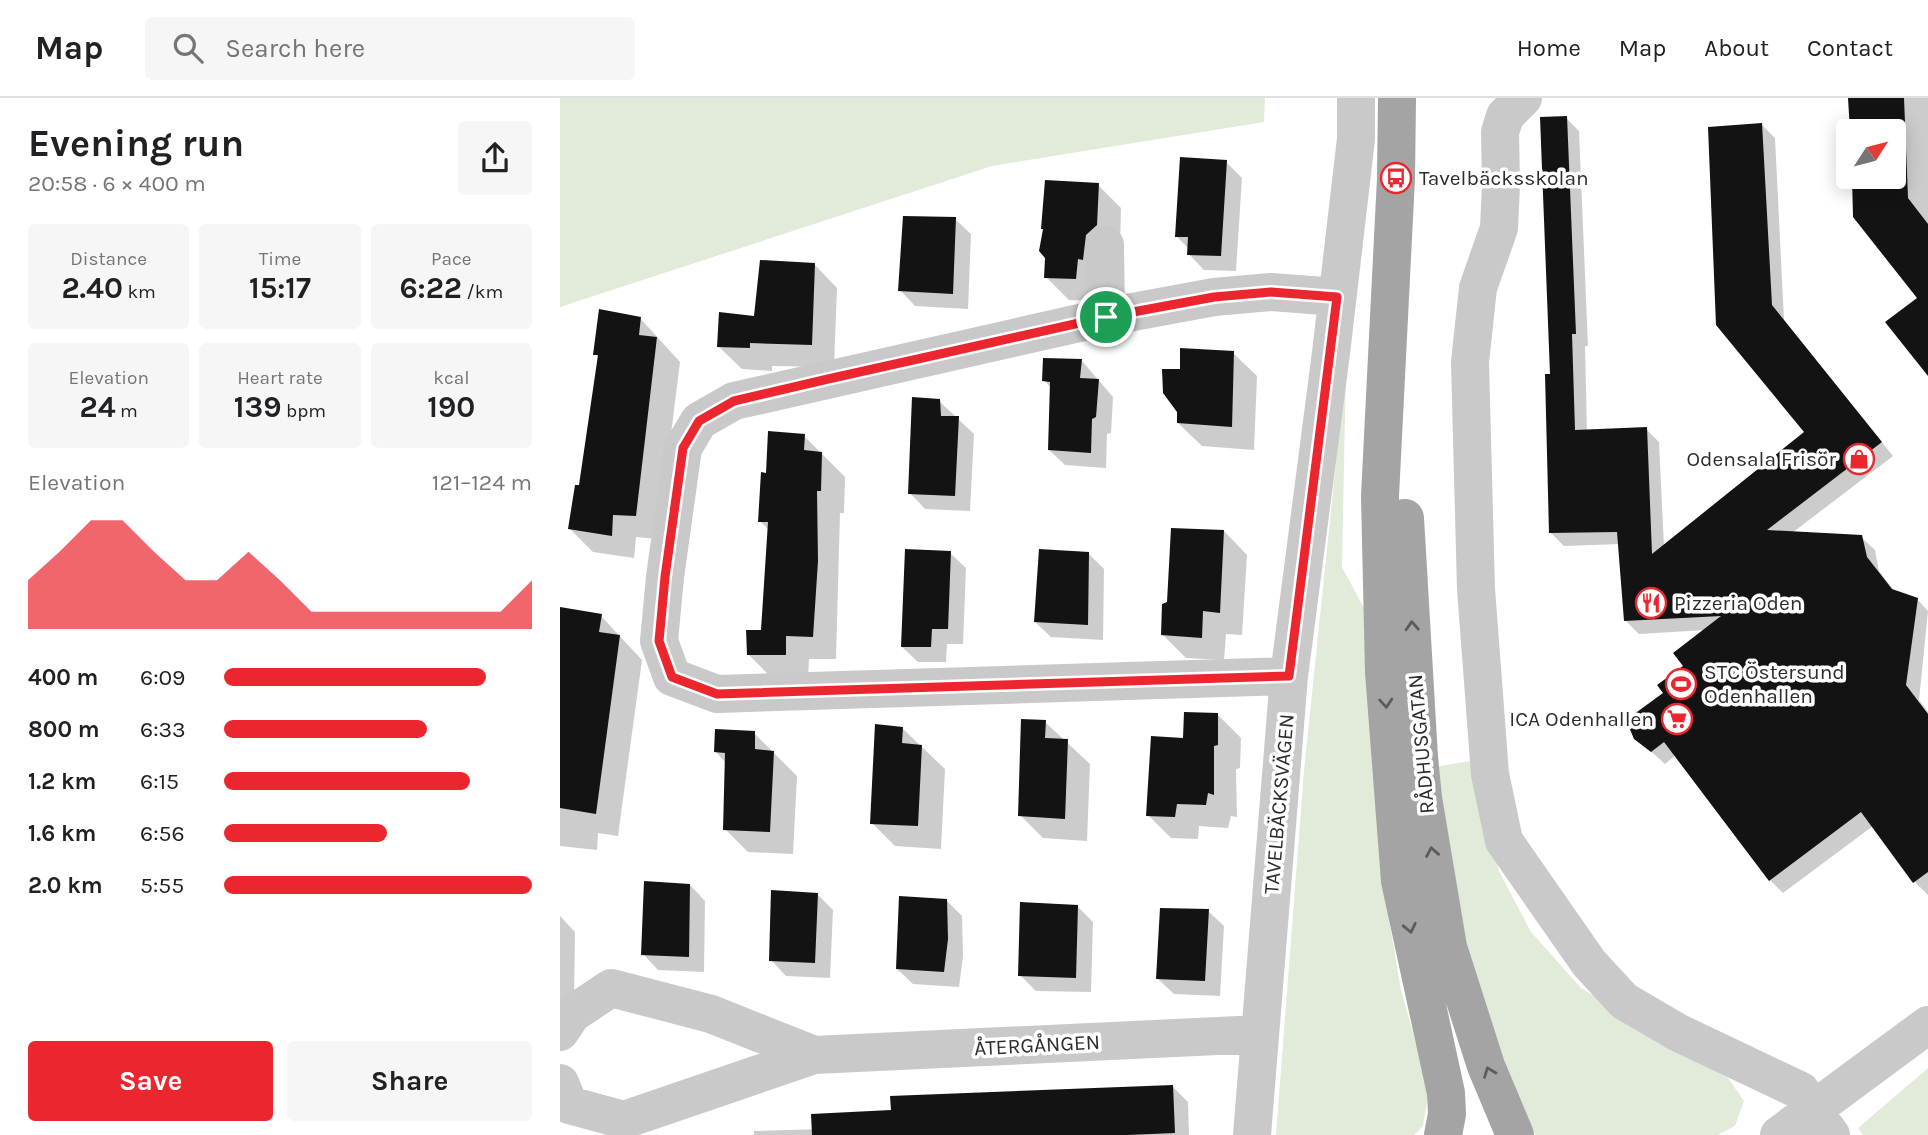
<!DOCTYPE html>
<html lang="en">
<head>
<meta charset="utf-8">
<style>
  body { margin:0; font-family:Karla,sans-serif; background:#f6f6f6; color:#202124; height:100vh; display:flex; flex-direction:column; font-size:26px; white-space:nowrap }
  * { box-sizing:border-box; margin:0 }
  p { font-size:23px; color:#757577 }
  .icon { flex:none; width:38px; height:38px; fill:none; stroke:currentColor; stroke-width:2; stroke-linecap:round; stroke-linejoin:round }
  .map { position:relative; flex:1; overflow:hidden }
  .sheet { display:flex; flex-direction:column; background:#fff; width:560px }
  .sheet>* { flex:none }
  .needle { width:46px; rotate:54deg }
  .buttons { position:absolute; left:1276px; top:21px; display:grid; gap:14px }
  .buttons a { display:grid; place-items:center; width:70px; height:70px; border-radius:7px; background:#fff; box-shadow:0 4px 18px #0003; font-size:35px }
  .pin { position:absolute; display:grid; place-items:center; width:60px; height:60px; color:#fff; margin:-30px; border:4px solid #fff; border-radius:50%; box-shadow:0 2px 7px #0007 }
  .round { display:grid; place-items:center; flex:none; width:74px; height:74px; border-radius:7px; background:#f6f6f6 }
  .summary { display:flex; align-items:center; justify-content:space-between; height:119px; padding:0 28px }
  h1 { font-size:38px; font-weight:700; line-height:52px }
  .figures { display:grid; grid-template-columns:repeat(3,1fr); gap:10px; height:119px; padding:7px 28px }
  .figures div { display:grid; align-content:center; border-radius:7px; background:#f6f6f6; text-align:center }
  .figures b { font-size:30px; font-weight:700 }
  .figures small { font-size:19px; font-weight:400 }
  .figures p { font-size:19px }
  .chart { height:196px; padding:14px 28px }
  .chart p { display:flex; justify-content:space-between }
  .chart svg { width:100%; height:126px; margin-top:7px; fill:#ec262f; opacity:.7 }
  .cta { display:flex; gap:14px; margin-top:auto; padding:14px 28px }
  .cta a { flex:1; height:80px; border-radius:7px; background:#ec262f; color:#fff; font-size:28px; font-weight:700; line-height:80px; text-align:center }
  .cta a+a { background:#f6f6f6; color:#202124 }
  ul { padding:0 28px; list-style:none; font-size:23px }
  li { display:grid; grid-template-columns:112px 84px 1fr; align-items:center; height:52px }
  li i { height:18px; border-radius:9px; background:#ec262f }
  header { display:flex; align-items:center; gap:42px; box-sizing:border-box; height:98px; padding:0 35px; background:#fff; border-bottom:2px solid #e0e0e0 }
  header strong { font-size:33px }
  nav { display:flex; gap:38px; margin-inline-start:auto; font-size:24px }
  .search { width:490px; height:63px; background:#f6f6f6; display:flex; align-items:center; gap:18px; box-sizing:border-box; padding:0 24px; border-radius:7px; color:#757577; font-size:26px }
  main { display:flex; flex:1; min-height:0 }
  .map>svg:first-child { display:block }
  .green { fill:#e2ebd9 }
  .shadow { fill:#0003 }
  .building { fill:#131313 }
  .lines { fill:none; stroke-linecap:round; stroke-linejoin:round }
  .minor { stroke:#c9c9c9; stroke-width:38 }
  .major { stroke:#a4a4a4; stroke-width:38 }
  .oneway { stroke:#5c5c5c }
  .route-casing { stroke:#fff; stroke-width:14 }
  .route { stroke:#ec262f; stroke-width:9 }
  .labels { text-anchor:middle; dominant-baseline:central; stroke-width:7; stroke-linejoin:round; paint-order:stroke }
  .poi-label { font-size:21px; fill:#2c2c2c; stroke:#fff; text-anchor:start }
  .street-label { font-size:21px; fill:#2c2c2c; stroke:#fff }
</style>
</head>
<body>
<header>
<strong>Map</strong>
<div class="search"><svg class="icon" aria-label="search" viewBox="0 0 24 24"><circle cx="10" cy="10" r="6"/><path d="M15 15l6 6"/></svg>Search here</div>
<nav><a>Home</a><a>Map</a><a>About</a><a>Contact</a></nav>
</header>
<main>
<section class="sheet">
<div class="summary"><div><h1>Evening run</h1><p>20:58 · 6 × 400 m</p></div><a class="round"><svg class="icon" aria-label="share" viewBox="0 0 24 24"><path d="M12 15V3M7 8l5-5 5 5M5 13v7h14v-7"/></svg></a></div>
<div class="figures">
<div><p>Distance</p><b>2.40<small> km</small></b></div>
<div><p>Time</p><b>15:17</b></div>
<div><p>Pace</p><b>6:22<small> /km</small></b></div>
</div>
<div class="figures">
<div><p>Elevation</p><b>24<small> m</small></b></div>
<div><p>Heart rate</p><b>139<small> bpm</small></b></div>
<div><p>kcal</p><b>190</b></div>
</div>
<div class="chart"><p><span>Elevation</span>121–124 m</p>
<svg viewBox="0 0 160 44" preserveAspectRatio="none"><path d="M0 44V27L10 17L20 6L30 6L40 17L50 27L60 27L70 17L80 27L90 38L100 38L110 38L120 38L130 38L140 38L150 38L160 27V44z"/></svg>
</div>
<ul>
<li><b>400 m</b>6:09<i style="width:85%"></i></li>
<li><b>800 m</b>6:33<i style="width:66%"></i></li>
<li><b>1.2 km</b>6:15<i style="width:80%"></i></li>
<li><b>1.6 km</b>6:56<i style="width:53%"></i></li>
<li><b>2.0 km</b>5:55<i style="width:100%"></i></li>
</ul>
<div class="cta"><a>Save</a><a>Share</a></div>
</section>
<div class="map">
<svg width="1368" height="1037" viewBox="0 0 1368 1037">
  <rect width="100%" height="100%" fill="#fff"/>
  <path class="green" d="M 0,0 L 705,0 L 704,24 L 432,68 L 0,209 Z
    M 786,268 L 782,469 L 805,512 L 820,769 L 841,892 L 869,992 L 863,1028 L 854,1037 L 716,1037 L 744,673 Z
    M 910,663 L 939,773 L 971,834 L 1021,890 L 1168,980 L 1184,1003 L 1175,1028 L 1157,1037 L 976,1037 L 971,1031 L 935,949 L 901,832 L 874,669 Z
    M 1368,970 L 1368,1037 L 1303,1037 L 1298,1030 Z"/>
  <path class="shadow" d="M 1290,0 L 1368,0 L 1368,275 L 1327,224 L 1360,200 L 1295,118 L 1293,79 L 1334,79 L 1334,33 L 1291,33 Z
    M 1006,20 L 1019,33 L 1028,248 L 1025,248 L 1027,333 L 1086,331 L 1099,344 L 1104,449 L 1246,334 L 1158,227 L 1202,27 L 1215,40 L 1224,222 L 1333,358 L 1232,435 L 1301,439 L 1315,452 L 1319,473 L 1335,494 L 1357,501 L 1368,513 L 1359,602 L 1368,614 L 1368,797 L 1355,784 L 1313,728 L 1223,795 L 1210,782 L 1116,657 L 1105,666 L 1076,640 L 1126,568 L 1146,532 L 1079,536 L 1066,523 L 1060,446 L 1004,448 L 991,435 L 991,278 Z
    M 666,64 L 682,80 L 676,173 L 644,172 L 629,156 L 629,151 L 617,139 Z
    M 538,87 L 561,110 L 560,151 L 539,203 L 509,202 L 486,179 Z
    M 395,121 L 411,136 L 408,211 L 355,208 L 340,192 Z
    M 254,166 L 277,190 L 274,269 L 212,268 L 212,273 L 182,271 L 158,248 L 195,220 Z
    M 80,220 L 120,264 L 98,441 L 76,439 L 74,460 L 33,454 L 10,431 L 21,389 L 39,260 L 35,256 Z
    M 673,255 L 697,278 L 694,352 L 642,348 L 618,325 L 621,272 Z
    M 522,263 L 553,299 L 551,335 L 547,336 L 546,370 L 505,367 L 489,352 L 491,290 L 484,282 Z
    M 379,303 L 414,336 L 410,413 L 365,411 L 350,395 Z
    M 244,338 L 285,379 L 284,415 L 280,415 L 276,561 L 249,561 L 248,580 L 211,579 L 188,556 L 203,534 L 209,432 L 200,423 L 208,377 Z
    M 664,433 L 687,457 L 682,537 L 666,536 L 664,562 L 626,560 L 603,537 L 609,506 Z
    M 390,455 L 406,470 L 403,546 L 387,546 L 386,564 L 358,564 L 342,549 Z
    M 528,455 L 544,471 L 543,542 L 491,539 L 475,524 Z
    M 41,518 L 82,562 L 58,738 L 38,735 L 37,752 L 0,748 L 0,545 Z
    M 657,616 L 681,640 L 680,670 L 676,671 L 677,719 L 671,718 L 668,730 L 639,728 L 638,741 L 611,740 L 588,717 L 625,642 Z
    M 485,624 L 530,666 L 527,743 L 483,740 L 460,717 Z
    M 342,630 L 385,671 L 381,751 L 335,748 L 312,725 Z
    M 194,635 L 237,678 L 233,756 L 188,754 L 165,731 L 166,665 L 156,654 Z
    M 130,787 L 145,803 L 144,874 L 98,872 L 83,856 Z
    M 257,796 L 273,812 L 270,880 L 226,878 L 211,862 Z
    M 386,802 L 402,818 L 403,858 L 399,889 L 353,886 L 337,871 Z
    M 517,808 L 533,824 L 531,894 L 476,893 L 460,877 Z
    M 648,813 L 664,828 L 660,898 L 614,896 L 598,881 Z
    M 0,818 L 15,834 L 14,904 L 0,904 Z
    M 613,989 L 628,1004 L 629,1037 L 194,1037 L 194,1033 L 264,1031 L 333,1014 Z"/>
  <path class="building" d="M 1288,0 L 1344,0 L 1348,100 L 1368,126 L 1368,278 L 1325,224 L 1357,200 L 1293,119 L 1292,79 L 1334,79 L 1334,33 L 1290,33 Z
    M 1007,18 L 1016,236 L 1012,236 L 1015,332 L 1087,329 L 1092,456 L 1244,334 L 1156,227 L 1148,29 L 1202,25 L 1212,207 L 1322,344 L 1207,432 L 1302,437 L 1307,459 L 1332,491 L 1358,500 L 1346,587 L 1368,616 L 1368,774 L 1353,785 L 1301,714 L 1209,783 L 1104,644 L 1091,654 L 1074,641 L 1066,622 L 1103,595 L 1097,587 L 1123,568 L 1113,555 L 1161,518 L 1064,523 L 1057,434 L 989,435 L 985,276 L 990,276 L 980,19 Z
    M 620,59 L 667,62 L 661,158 L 627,157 L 628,139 L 615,139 Z
    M 485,82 L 539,85 L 537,127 L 526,137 L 523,162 L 518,161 L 516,181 L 484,180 L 485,160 L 479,153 L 483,131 L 481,131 Z
    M 343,118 L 396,119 L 393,196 L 338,193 Z
    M 200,162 L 255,165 L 252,247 L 190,245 L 190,250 L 157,249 L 159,214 L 194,218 Z
    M 39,211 L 81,219 L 79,237 L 97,239 L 76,418 L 53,417 L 52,438 L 8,431 L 15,387 L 19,387 L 38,257 L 33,257 Z
    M 620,250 L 674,253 L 672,329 L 617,325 L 617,314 L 603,295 L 602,271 L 620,271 Z
    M 483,260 L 522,261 L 520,280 L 539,281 L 536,319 L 532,321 L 531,355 L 488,352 L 490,284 L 482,283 Z
    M 352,299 L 380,301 L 381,318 L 399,318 L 395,398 L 348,396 Z
    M 208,333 L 245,336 L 244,352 L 262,354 L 261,393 L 257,393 L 258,463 L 253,539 L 226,538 L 226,557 L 187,557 L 186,532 L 201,532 L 208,424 L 198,424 L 201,374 L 206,375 Z
    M 611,430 L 664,432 L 660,515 L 643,513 L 642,540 L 601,537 L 602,506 L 607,504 Z
    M 345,451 L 391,453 L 388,531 L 372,531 L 371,549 L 341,549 Z
    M 479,451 L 529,454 L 528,527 L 474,524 Z
    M 0,509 L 42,516 L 39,534 L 60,537 L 36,716 L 0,710 Z
    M 624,614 L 658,615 L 658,647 L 654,648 L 654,697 L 648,695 L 646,707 L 617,706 L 615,719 L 586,718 L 591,638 L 623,640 Z
    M 461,621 L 486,622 L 485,640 L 508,641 L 505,721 L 458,718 Z
    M 315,626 L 343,629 L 342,645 L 362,647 L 358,728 L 310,726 Z
    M 155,631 L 195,633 L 195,651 L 214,653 L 210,734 L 163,732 L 165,655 L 154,654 Z
    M 84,783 L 130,786 L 129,859 L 81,857 Z
    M 211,792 L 258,795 L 255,865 L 209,863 Z
    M 339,798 L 387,801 L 388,841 L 384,874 L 336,871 Z
    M 460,804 L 518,807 L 516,880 L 458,878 Z
    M 600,810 L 649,811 L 645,883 L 596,881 Z
    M 613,987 L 615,1035 L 567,1037 L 252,1037 L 251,1016 L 331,1012 L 330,998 Z"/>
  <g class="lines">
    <path class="minor" d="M 963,0 L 945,18 L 940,34 L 941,87 L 939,130 L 918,190 L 910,264 L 916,491 L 930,676 L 944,743 L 1029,865 L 1064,903 L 1117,934 L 1241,993 L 1253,1013 L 1271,1037
      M 545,147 L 546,219
      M 729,578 L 157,596 L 112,579 L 99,543 L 105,479 L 123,350 L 139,323 L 174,303 L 546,219 L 654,199 L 711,194 L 777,199
      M 0,934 L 12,916 L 51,890 L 151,916 L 254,957
      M 0,985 L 9,1007 L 64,1022 L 254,957 L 700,936
      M 692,1037 L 729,578 L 771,255 L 796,41 L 796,0
      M 1219,1037 L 1368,927"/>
    <path class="major" d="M 837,0 L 836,80 L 820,398 L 824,574 L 840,783 L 886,995 L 887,1016 L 883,1037
      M 845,420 L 859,659 L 863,700 L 888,849 L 926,968 L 955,1037"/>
  </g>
  <defs><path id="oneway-chevron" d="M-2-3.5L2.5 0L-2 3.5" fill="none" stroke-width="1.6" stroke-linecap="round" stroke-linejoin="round" transform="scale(1.75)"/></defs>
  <g class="oneway">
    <use href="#oneway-chevron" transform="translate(852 528) rotate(-93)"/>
    <use href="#oneway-chevron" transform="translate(826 605) rotate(86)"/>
    <use href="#oneway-chevron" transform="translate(872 754) rotate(-100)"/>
    <use href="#oneway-chevron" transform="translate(850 830) rotate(78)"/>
    <use href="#oneway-chevron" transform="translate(929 974) rotate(-111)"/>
  </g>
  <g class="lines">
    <g class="route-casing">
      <path id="route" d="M 711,194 L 777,199 L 729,578 L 157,596 L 112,579 L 99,543 L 105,479 L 123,350 L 139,323 L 174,303 L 268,281 L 546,219 L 654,199 Z"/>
    </g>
    <use href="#route" class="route"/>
  </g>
  <defs>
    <g id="bus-ring" transform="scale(1.575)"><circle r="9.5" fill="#fff" stroke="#ec262f" stroke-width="1.5"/><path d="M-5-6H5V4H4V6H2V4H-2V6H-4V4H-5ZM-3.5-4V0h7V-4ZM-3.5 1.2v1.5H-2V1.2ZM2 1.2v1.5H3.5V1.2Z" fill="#ec262f"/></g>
    <g id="shop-ring" transform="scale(1.575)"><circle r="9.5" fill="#fff" stroke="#ec262f" stroke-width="1.5"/><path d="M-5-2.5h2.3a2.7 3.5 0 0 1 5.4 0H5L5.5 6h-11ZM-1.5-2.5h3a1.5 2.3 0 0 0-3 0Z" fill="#ec262f"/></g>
    <g id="restaurant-ring" transform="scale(1.575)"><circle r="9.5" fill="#fff" stroke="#ec262f" stroke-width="1.5"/><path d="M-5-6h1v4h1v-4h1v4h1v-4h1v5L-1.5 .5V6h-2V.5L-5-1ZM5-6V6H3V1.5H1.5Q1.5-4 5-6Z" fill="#ec262f"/></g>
    <g id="stadium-ring" transform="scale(1.575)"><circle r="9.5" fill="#fff" stroke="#ec262f" stroke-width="1.5"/><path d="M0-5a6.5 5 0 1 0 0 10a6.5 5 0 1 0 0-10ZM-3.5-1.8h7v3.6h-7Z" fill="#ec262f"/></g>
    <g id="supermarket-ring" transform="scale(1.575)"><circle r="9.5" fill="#fff" stroke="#ec262f" stroke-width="1.5"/><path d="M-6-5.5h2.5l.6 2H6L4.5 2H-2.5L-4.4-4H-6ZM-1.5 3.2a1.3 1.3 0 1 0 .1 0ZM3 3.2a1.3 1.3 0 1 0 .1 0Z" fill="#ec262f"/></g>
  </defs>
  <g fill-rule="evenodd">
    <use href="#bus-ring" x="836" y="80"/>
    <use href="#shop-ring" x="1299" y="361"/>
    <use href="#restaurant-ring" x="1091" y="505"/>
    <use href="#stadium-ring" x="1121" y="586"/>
    <use href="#supermarket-ring" x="1117" y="621"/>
  </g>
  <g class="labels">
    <g class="poi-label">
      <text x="859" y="80">Tavelbäcksskolan</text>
      <text x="1276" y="361" text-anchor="end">Odensala Frisör</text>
      <text x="1114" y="505">Pizzeria Oden</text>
      <text x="1144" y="574">STC Östersund<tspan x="1144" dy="24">Odenhallen</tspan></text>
      <text x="1094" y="621" text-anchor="end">ICA Odenhallen</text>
    </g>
    <g class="street-label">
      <text transform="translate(861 646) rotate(-95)">RÅDHUSGATAN</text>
      <text transform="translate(719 706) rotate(-85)">TAVELBÄCKSVÄGEN</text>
      <text transform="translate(477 947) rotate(-3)">ÅTERGÅNGEN</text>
    </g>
  </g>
</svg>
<div class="buttons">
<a><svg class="needle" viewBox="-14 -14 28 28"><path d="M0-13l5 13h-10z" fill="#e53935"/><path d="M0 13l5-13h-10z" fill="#757577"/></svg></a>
</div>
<div class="pin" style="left:546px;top:219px;background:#1e9e55"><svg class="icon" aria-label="arrive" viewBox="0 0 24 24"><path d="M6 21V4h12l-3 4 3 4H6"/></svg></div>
</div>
</main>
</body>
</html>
